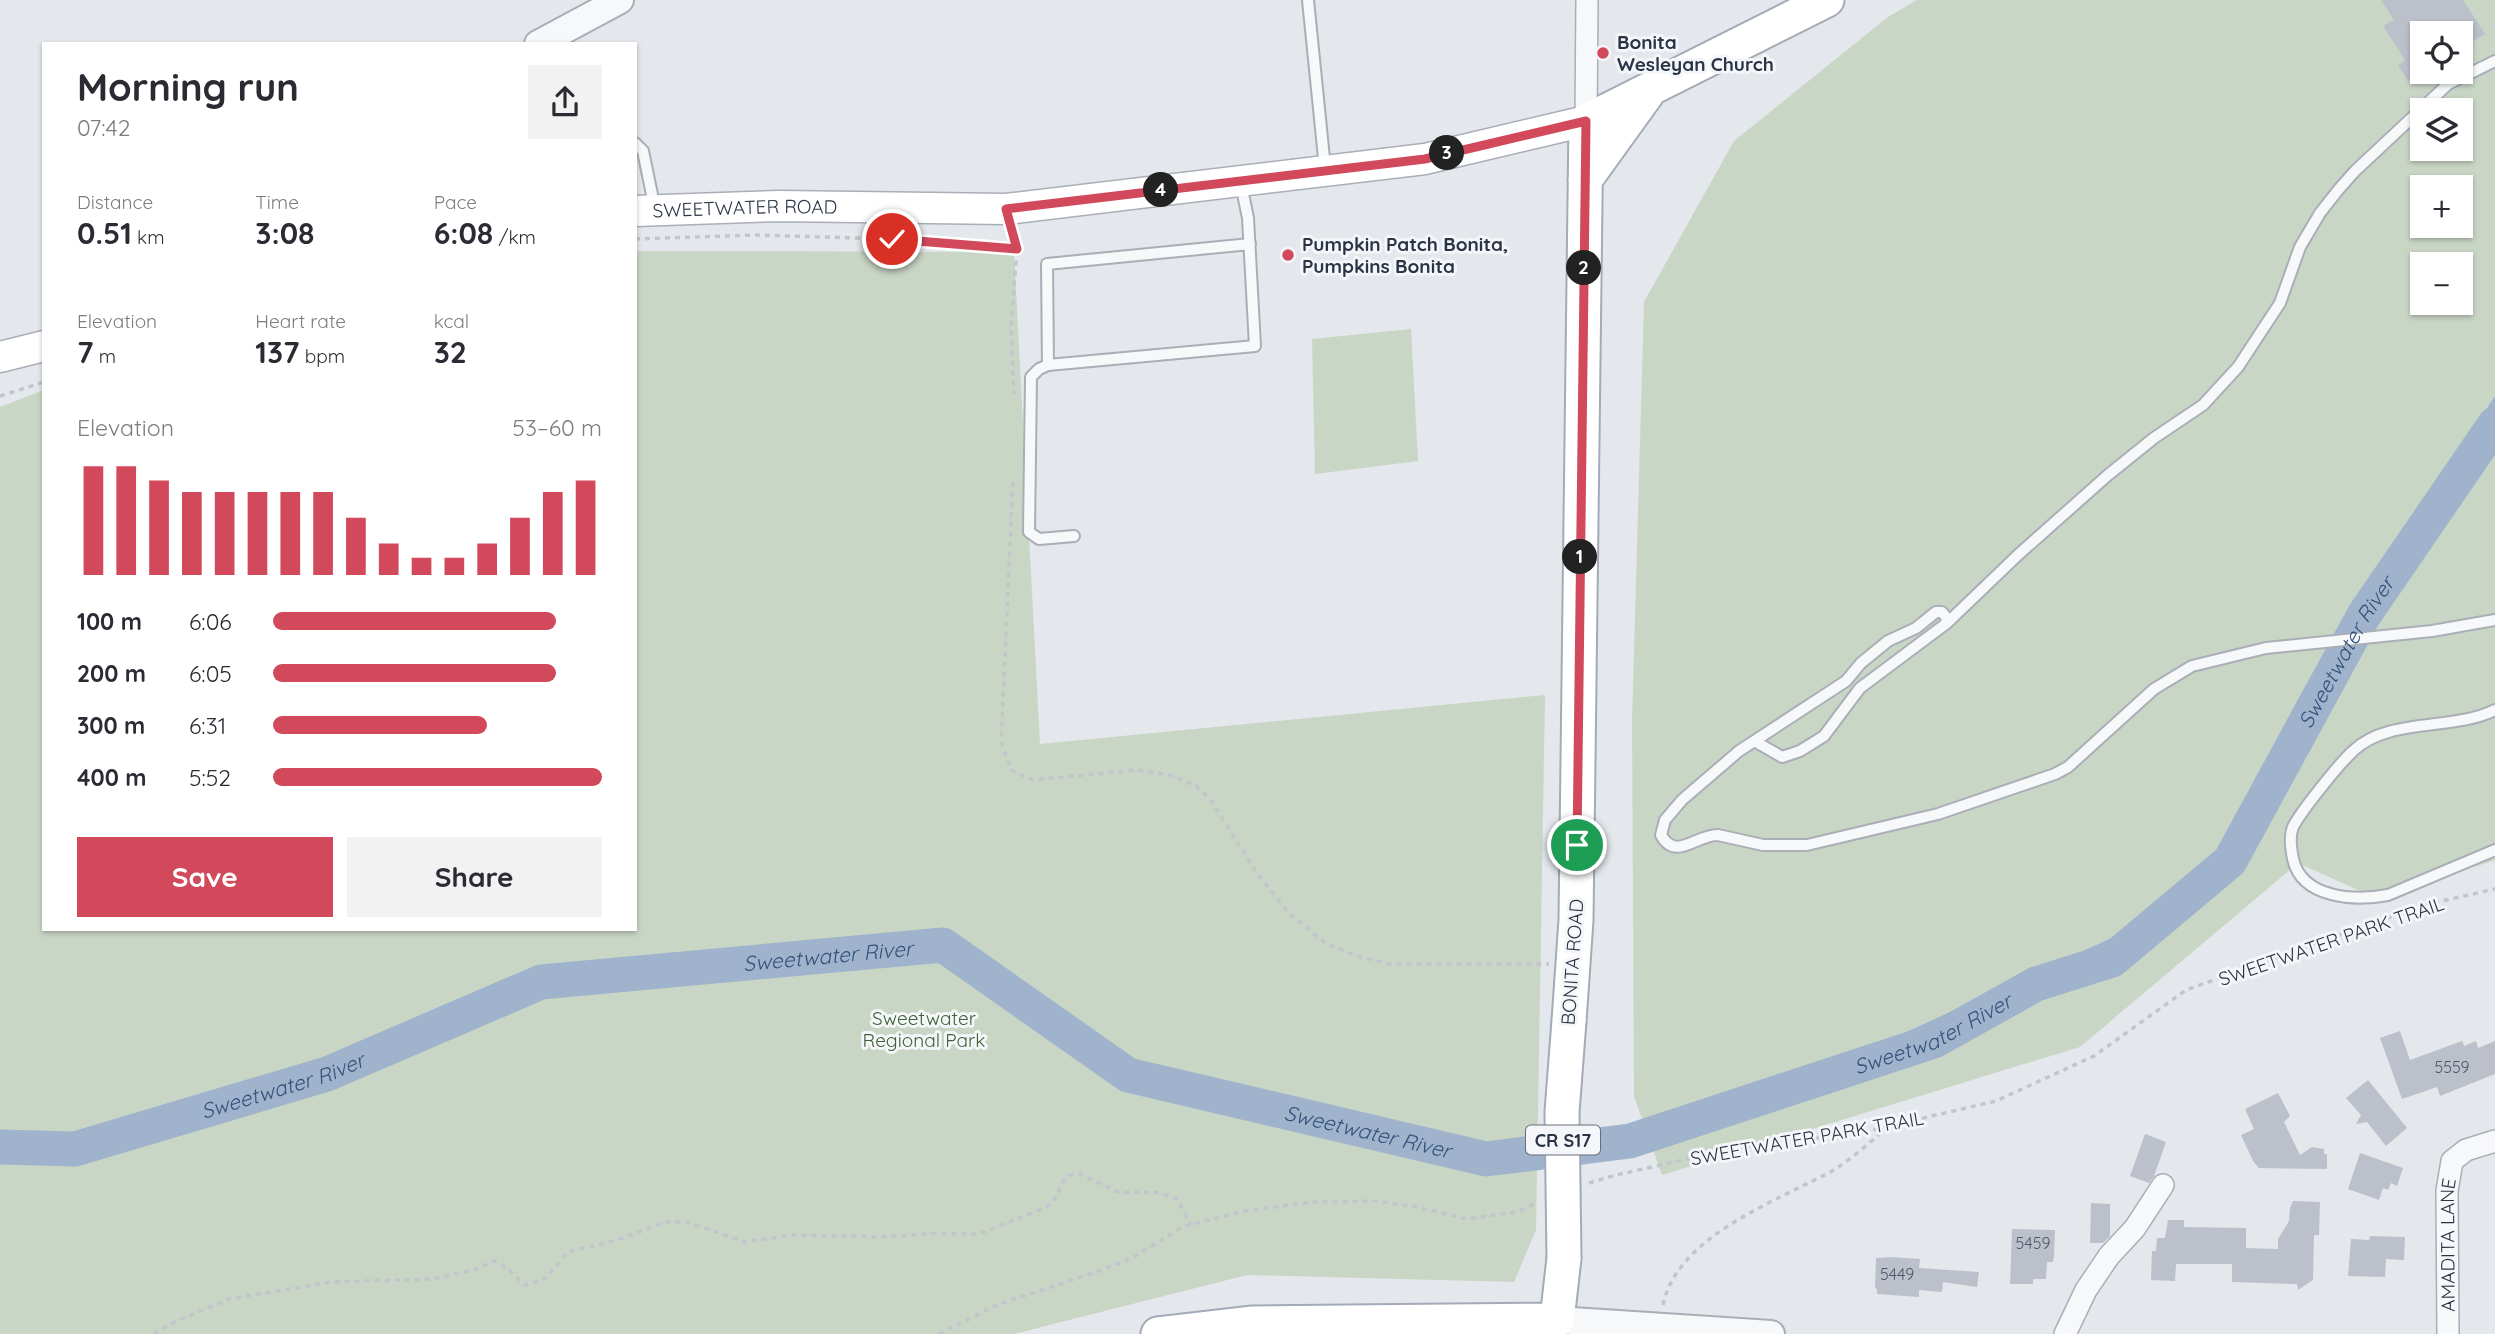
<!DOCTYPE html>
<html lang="en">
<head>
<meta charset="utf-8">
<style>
  body { margin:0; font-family:Quicksand,sans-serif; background:#f2f2f3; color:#2b2b33; height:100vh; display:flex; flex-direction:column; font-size:26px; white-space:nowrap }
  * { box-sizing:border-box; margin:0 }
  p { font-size:23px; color:#7c7c81 }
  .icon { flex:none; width:38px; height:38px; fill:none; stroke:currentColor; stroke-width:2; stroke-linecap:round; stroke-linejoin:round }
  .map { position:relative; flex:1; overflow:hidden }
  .panel { position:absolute; left:42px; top:42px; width:595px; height:889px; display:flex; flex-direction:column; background:#fff; border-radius:0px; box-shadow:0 2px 5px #0004 }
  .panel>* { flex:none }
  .buttons { position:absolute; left:2410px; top:21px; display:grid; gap:14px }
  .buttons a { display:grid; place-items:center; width:63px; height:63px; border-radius:0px; background:#fff; box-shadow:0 2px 5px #0004; font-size:35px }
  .pin { position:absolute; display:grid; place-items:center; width:60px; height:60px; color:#fff; margin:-30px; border:4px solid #fff; border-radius:50%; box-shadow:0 2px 7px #0007 }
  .km { position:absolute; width:35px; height:35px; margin:-18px; border-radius:50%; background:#222; color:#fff; font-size:19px; line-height:35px; text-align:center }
  .round { display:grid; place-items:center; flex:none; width:74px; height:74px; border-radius:0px; background:#f2f2f3 }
  .overview { display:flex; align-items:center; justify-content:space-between; height:119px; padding:0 35px }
  h1 { font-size:38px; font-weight:700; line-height:52px }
  .metrics { display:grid; grid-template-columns:repeat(3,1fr); gap:10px; height:119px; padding:7px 35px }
  .metrics div { display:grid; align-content:center }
  .metrics b { font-size:30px; font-weight:700 }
  .metrics small { font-size:19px; font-weight:400 }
  .metrics p { font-size:19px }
  .chart { height:196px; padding:14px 35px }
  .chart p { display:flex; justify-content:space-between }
  .chart svg { width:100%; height:126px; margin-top:7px; stroke:#d1495b; stroke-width:6 }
  .primary-button { display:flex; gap:14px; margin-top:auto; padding:14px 35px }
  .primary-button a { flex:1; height:80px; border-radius:0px; background:#d1495b; color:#fff; font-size:28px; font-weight:700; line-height:80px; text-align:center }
  .primary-button a+a { background:#f2f2f3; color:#2b2b33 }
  ul { padding:0 35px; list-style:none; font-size:23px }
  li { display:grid; grid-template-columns:112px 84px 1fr; align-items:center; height:52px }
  li i { height:18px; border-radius:9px; background:#d1495b }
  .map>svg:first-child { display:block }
  .green { fill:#c9d6c5; fill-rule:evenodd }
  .water { fill:#9fb4cc }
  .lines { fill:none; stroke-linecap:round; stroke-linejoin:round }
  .river { stroke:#9fb4cc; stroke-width:35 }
  .building { fill:#bbc0ca }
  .service-casing { stroke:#a9aeb7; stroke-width:14 }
  .minor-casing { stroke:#a9aeb7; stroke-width:24 }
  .tertiary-casing { stroke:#a9aeb7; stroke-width:30 }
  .secondary-casing { stroke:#a9aeb7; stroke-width:33 }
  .primary-casing { stroke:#a3abb8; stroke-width:37 }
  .path { stroke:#c2c5cb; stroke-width:3.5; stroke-dasharray:5 5; stroke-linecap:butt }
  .service { stroke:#f7f8fa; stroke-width:10 }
  .minor { stroke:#f7f8fa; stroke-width:21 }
  .tertiary { stroke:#f7f8fa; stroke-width:26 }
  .secondary { stroke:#fff; stroke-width:30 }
  .primary { stroke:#fff; stroke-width:33 }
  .primary-bridge-casing { stroke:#a3abb8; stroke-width:37; stroke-linecap:butt }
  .primary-bridge { stroke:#fff; stroke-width:33 }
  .route-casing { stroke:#fff; stroke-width:14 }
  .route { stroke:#d1495b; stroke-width:9 }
  .poi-dot { fill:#d1495b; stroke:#f4f6f9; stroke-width:2.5 }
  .labels { text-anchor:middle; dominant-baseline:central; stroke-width:6; stroke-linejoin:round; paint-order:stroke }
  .number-label { font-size:16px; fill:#4f5766 }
  .shield { fill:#f4f6f9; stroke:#676e7b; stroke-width:2 }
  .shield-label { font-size:18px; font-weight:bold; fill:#2b3445 }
  .poi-label { font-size:19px; font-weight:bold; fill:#2b3445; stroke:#f4f6f9; text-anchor:start }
  .street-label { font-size:19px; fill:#2b3445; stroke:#f4f6f9 }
  .park-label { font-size:19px; fill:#3f6138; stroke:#f4f6f9 }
  .water-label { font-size:21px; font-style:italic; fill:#34527a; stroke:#f4f6f9 }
</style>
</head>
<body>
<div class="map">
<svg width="2495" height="1334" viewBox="0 0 2495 1334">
  <rect width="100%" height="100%" fill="#e4e7ec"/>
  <path class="green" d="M 1917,0 L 2495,0 L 2495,860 L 2378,899 L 2298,863 L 2080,1047 L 1662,1175 L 1634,1096 L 1632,721 L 1644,302 L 1734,141 L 1888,17 ZM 2422,33 L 2460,33 L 2460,72 L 2422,72 ZM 2422,110 L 2460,110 L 2460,149 L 2422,149 ZM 2422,187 L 2460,187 L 2460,226 L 2422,226 ZM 2422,264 L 2460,264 L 2460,303 L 2422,303 Z
    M 635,251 L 1014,252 L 1040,744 L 1545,695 L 1536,1230 L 1514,1282 L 1247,1275 L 1014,1334 L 0,1334 L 0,407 L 44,390 L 44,929 L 635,929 Z
    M 1411,329 L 1418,461 L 1315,474 L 1312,339 Z"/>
  <path class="water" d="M 2495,396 L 2495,409 L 2424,516 L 2311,700 L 2227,853 L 2129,937 L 1868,1057 L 1666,1124 L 1662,1114 L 1878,1045 L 2129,930 L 2217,850 L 2303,696 L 2417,514 Z"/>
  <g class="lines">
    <path class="river" id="s1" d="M 0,1147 L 75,1149 L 327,1074 L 541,982 L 943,945 L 1128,1075 L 1486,1159 L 1630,1141 L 1934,1041 L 2036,984 L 2112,960 L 2230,861 L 2364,615 L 2495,424"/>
  </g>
  <path class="building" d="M 2381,0 L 2463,0 L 2485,34 L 2460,49 L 2460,33 L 2422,33 L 2422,87 L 2416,77 L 2408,81 L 2398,65 L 2405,60 L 2383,26 L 2394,20 Z
    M 2400,1031 L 2410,1060 L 2462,1041 L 2464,1046 L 2476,1041 L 2478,1048 L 2495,1041 L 2495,1074 L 2440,1096 L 2437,1087 L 2402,1099 L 2380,1038 Z
    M 2368,1080 L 2407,1128 L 2386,1146 L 2367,1122 L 2356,1124 L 2361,1115 L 2346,1098 Z
    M 2278,1093 L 2290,1116 L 2284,1122 L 2300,1155 L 2312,1147 L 2324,1149 L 2324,1154 L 2327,1154 L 2327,1169 L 2259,1168 L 2253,1161 L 2241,1135 L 2254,1129 L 2245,1109 Z
    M 2145,1134 L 2166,1142 L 2154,1176 L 2149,1183 L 2130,1176 Z
    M 2360,1153 L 2403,1168 L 2397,1186 L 2391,1183 L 2388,1190 L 2383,1188 L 2379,1200 L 2348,1189 Z
    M 2293,1201 L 2320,1202 L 2319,1235 L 2314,1235 L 2313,1280 L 2298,1290 L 2297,1284 L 2232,1282 L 2232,1264 L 2176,1264 L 2175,1281 L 2151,1280 L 2152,1251 L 2156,1251 L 2157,1238 L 2165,1238 L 2168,1220 L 2184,1220 L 2184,1227 L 2246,1228 L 2246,1248 L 2278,1249 L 2278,1239 L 2289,1221 L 2290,1208 Z
    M 2091,1203 L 2110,1204 L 2110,1236 L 2103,1243 L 2090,1243 Z
    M 2012,1229 L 2055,1230 L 2054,1256 L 2053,1262 L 2047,1262 L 2046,1279 L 2033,1279 L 2033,1284 L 2010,1284 Z
    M 2370,1236 L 2405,1237 L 2404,1260 L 2386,1259 L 2385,1277 L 2348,1276 L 2351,1239 L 2369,1240 Z
    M 1890,1257 L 1920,1259 L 1919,1268 L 1979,1272 L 1977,1287 L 1943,1282 L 1942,1292 L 1919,1290 L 1919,1297 L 1877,1294 L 1877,1289 L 1875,1288 L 1876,1258 Z"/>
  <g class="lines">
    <g class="service-casing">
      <path id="service" d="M 1308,0 L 1325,168
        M 635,143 L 643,151 L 655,209
        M 1048,365 L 1047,264 L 1250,244
        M 1074,536 L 1039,539 L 1029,532 L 1031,377 L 1039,369 L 1048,365 L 1255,346 L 1248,218 L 1241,184
        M 1947,623 L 2019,554 L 2108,475 L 2154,438 L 2203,405 L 2238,367 L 2280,303 L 2300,247 L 2320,213 L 2339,189 L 2355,171 L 2448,84 L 2495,61
        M 2495,710 C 2454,731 2388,717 2353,751 C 2339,764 2301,811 2293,827 C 2289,836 2291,849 2293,859 C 2302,899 2355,901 2388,895 L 2495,850
        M 1756,742 L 1782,757 L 1800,751 L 1824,736 L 1860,688 L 1947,623 L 1946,617 L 1942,612 L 1936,612 L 1916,628 L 1888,641 L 1861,663 L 1846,681 L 1739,751 L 1682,800 L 1665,820 L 1661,835 C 1676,862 1697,834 1718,835 L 1763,845 L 1807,845 L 1938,814 L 2055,774 L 2068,767 L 2154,689 L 2192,666 L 2266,648 L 2432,631 L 2495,620"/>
    </g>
    <g class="minor-casing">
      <g id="minor">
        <path d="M 1586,121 L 1587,0"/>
        <path d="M 2065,1334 L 2086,1290 L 2109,1256 L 2135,1228 L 2163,1185"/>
        <path id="s2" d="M 2448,1334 L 2447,1191 L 2452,1161 L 2466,1150 L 2495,1141"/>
      </g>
    </g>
    <g class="tertiary-casing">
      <path id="tertiary" d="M 538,44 L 620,0
        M 1557,1320 L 1771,1334"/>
    </g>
    <g class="secondary-casing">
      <g id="secondary">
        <path id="s3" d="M 635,211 L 779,206 L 1006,209 L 1425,159 L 1586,121"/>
        <path d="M 0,357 L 44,346"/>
      </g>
    </g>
    <g class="primary-casing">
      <path id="primary" d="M 1585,180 L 1647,94
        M 1569,1021 L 1576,920 L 1586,121 L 1827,0
        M 1158,1334 L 1253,1323 L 1557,1320 L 1564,1258"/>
    </g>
    <path class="path" d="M 1014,231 L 1017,249 L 1011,328 L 1014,394
      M 635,239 L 754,235 L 892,239 L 1017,249
      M 0,396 L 44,382
      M 1013,482 L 1001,742 L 1011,770 L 1033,780 L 1136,770 L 1170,775 L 1196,786 L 1210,799 L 1256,872 L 1288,912 L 1325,943 L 1357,956 L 1390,964 L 1549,964
      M 1589,1183 L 1616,1175 L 1755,1144 L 1851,1135 L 1996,1101 L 2094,1056 L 2186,990 L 2424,905 L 2495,889
      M 1663,1305 C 1677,1236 1777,1201 1832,1171 C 1852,1159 1870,1142 1888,1127
      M 154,1334 L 175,1322 L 229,1299 L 332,1282 L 431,1279 L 474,1270 L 495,1261 L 508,1269 L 525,1285 L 545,1279 L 568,1252 L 620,1239 L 666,1222 L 688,1222 L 744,1242 L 792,1235 L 880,1237 L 940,1233 L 979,1234 L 1047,1207 L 1058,1195 L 1061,1184 L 1069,1175 L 1080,1174 L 1120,1193 L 1156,1192 L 1177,1199 L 1191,1225
      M 939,1334 L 997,1305 L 1099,1271 L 1134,1257 L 1182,1227 L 1244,1211 L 1314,1202 L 1375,1201 L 1417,1207 L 1466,1219 L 1517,1212 L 1536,1203"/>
    <use href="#service" class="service"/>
    <use href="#minor" class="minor"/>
    <use href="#tertiary" class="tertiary"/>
    <use href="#secondary" class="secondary"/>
    <use href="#primary" class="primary"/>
    <g class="primary-bridge-casing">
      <path id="primary-bridge" d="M 1564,1258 L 1562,1112 L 1569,1021"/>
    </g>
    <use href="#primary-bridge" class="primary-bridge"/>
  </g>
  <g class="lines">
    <g class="route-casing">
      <path id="route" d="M 892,239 L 1017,249 L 1006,209 L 1425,159 L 1586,121 L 1577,845"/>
    </g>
    <use href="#route" class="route"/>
  </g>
  <g class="poi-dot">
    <circle cx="1603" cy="53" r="7"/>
    <circle cx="1288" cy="255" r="7"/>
  </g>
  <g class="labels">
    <g class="number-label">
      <text x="2452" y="1067">5559</text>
      <text x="2033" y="1243">5459</text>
      <text x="1897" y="1274">5449</text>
    </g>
    <rect class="shield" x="1526" y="1125.5" width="74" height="29" rx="5"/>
    <g class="shield-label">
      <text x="1563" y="1140">CR S17</text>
    </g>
    <g class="poi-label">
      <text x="1617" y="42">Bonita<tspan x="1617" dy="22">Wesleyan Church</tspan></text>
      <text x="1302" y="244">Pumpkin Patch Bonita,<tspan x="1302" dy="22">Pumpkins Bonita</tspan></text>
    </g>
    <g class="street-label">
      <text stroke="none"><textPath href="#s3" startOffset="110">SWEETWATER ROAD</textPath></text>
      <text transform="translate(2331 941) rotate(-19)">SWEETWATER PARK TRAIL</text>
      <text transform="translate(1572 962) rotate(-86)">BONITA ROAD</text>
      <text transform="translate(1807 1138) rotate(-10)">SWEETWATER PARK TRAIL</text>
      <text stroke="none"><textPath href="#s2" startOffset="89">AMADITA LANE</textPath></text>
    </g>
    <g class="park-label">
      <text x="924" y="1018">Sweetwater<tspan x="924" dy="22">Regional Park</tspan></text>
    </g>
    <g class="water-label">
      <text stroke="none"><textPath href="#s1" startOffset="2623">Sweetwater River</textPath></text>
      <text stroke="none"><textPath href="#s1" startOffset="859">Sweetwater River</textPath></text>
      <text stroke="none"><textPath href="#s1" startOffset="2035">Sweetwater River</textPath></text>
      <text stroke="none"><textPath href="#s1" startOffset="292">Sweetwater River</textPath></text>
      <text stroke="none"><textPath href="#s1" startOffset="1447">Sweetwater River</textPath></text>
    </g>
  </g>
</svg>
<div class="buttons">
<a><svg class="icon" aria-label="locate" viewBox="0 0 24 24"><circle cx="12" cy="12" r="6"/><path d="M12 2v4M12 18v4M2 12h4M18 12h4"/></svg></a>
<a><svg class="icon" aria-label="layers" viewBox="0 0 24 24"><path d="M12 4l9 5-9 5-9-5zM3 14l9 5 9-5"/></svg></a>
<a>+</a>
<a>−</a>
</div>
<div class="pin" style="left:1577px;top:845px;background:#1e9e55"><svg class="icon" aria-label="arrive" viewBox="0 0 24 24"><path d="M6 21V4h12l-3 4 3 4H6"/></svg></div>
<div class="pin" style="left:892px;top:239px;background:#d93025"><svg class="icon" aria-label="check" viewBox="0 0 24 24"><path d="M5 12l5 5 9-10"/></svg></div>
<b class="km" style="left:1580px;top:557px">1</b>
<b class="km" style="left:1584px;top:268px">2</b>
<b class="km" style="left:1447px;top:153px">3</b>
<b class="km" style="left:1161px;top:190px">4</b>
<section class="panel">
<div class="overview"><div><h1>Morning run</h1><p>07:42</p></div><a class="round"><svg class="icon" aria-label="share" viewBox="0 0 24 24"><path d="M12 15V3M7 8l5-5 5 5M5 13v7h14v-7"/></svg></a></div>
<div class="metrics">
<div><p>Distance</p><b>0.51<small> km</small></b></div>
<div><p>Time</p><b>3:08</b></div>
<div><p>Pace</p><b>6:08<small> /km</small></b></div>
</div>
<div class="metrics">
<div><p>Elevation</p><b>7<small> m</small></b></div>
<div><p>Heart rate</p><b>137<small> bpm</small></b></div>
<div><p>kcal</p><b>32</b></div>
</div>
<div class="chart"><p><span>Elevation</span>53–60 m</p>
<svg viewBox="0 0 160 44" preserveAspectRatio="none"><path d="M5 44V6M15 44V6M25 44V11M35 44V15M45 44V15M55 44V15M65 44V15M75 44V15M85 44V24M95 44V33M105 44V38M115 44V38M125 44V33M135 44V24M145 44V15M155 44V11"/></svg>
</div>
<ul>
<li><b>100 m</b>6:06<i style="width:86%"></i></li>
<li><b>200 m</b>6:05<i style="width:86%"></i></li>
<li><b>300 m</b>6:31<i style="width:65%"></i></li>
<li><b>400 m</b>5:52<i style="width:100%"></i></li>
</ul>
<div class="primary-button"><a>Save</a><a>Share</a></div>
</section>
</div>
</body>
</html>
